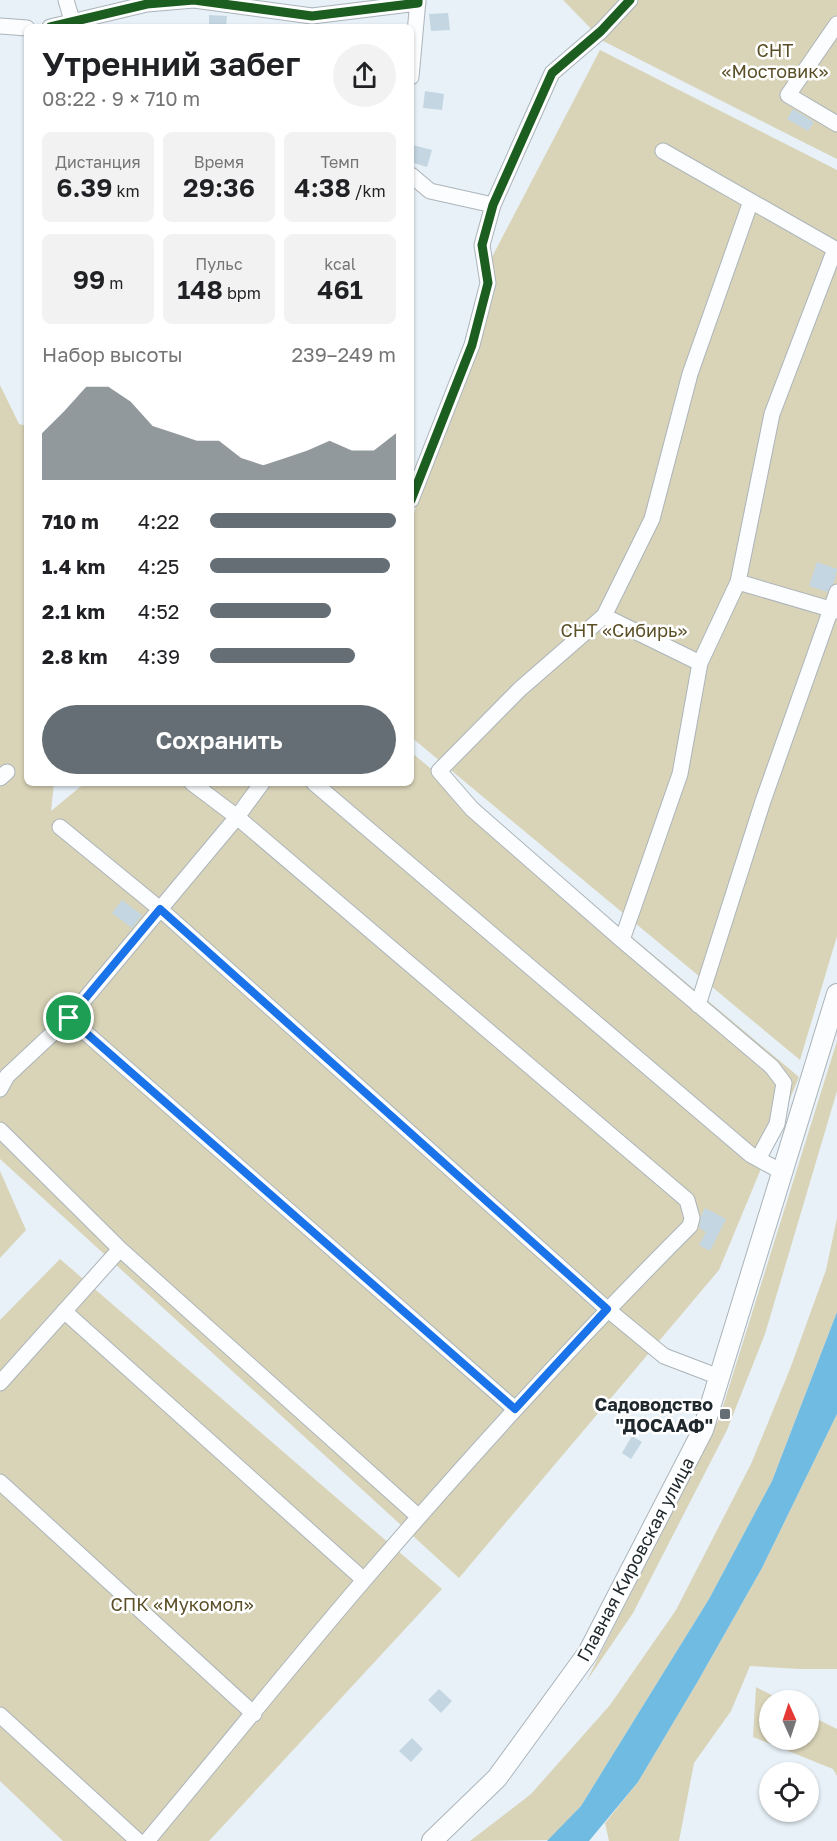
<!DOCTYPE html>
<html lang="ru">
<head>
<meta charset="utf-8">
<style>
  body { margin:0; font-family:"Golos Text",sans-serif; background:#f2f2f2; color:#202124; height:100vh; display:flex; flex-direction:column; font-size:22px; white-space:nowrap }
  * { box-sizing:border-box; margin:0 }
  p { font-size:20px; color:#757577 }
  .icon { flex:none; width:33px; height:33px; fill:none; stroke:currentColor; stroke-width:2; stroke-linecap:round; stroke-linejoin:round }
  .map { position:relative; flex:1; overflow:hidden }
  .drawer { position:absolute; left:24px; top:24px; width:390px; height:762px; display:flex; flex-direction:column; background:#fff; border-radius:9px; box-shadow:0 2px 4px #0004 }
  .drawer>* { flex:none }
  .needle { width:39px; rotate:357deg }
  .tools { position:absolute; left:759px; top:1690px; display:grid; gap:12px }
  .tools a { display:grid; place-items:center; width:60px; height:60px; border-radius:50%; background:#fff; box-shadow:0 2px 4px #0004; font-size:30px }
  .pin { position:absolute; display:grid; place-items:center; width:51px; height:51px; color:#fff; margin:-26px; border:3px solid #fff; border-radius:50%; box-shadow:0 2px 6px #0007 }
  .round { display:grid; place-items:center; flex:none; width:63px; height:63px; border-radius:32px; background:#f2f2f2 }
  .summary { display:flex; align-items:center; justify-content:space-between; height:102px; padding:0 18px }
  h1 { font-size:33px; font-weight:600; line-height:45px }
  .metrics { display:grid; grid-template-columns:repeat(3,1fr); gap:9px; height:102px; padding:6px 18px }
  .metrics div { display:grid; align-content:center; border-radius:9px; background:#f2f2f2; text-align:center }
  .metrics b { font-size:26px; font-weight:600 }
  .metrics small { font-size:16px; font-weight:400 }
  .metrics p { font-size:16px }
  .chart { height:168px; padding:12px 18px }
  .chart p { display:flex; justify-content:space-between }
  .chart svg { width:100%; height:108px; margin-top:6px; fill:#656e74; opacity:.7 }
  .action { display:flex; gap:12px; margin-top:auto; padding:12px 18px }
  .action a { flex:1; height:69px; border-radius:36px; background:#656e74; color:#fff; font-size:24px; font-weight:600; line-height:69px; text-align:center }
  ul { padding:0 18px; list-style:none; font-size:20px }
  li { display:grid; grid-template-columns:96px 72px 1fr; align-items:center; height:45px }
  li i { height:15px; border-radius:8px; background:#656e74 }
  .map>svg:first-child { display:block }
  .green { fill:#d9d4b8 }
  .water { fill:#70bbe1 }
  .building { fill:#c3d6e1 }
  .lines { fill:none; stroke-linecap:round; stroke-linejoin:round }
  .minor-casing { stroke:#acb4ba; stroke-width:17 }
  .major-casing { stroke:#acb4ba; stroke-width:22 }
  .minor { stroke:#fbfdfe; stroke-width:15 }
  .major { stroke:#fbfdfe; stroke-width:20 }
  .cycleway-casing { stroke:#fff; stroke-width:13 }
  .cycleway { stroke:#1b5e20; stroke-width:9 }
  .route-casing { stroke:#fff; stroke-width:12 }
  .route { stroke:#1a73e8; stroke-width:8 }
  .poi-dot { fill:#656e74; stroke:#fff; stroke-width:2 }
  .labels { text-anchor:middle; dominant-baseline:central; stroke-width:5; stroke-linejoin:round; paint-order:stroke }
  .park-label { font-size:18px; fill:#5a4f27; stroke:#fff }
  .poi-label { font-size:18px; font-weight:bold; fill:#1f282d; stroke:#fff; text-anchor:end }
  .street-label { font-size:18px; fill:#1f282d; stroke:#fff }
</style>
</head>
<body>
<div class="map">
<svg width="837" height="1841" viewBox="0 0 837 1841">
  <rect width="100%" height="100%" fill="#e7f1f7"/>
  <path class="green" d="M 563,0 L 837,0 L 837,159 L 603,41 Z
    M 600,50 L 837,170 L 837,936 L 800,1060 L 411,737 L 411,523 L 491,259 Z
    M 0,385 L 19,424 L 27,426 L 27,783 L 54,783 L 51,811 L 85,783 L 411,783 L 411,752 L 799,1077 L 719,1270 L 459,1578 L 0,1159 Z
    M 837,1041 L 837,1091 L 765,1334 L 727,1430 L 633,1613 L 586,1682 L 719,1419 Z
    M 0,1171 L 26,1230 L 0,1258 Z
    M 837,1218 L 837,1312 L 772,1481 L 709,1599 L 581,1806 L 549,1840 L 470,1841 L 531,1794 L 610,1705 L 676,1610 L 751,1464 L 790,1369 L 826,1270 Z
    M 60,1259 L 442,1589 L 209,1841 L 63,1841 L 0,1781 L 0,1320 Z
    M 837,1414 L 837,1669 L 800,1669 L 750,1666 L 731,1711 L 694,1763 L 679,1841 L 609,1841 L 605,1823 L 638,1782 L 698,1681 L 762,1568 Z
    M 756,1687 L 783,1701 L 770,1701 L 770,1740 L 808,1740 L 809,1715 L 837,1729 L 837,1776 L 833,1769 L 753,1737 Z"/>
  <path class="water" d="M 837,1312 L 837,1414 L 762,1568 L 698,1681 L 638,1782 L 589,1841 L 547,1841 L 581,1806 L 709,1599 L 772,1481 Z"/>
  <path class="building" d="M 448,13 L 450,30 L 431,31 L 429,14 Z
    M 209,15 L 227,16 L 226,27 L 209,27 Z
    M 425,91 L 444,94 L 442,110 L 423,108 Z
    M 793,109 L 814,122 L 808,131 L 787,119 Z
    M 413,145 L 432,150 L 427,167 L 411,162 Z
    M 817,562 L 837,569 L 834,583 L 827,592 L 809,586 Z
    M 122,900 L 142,915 L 132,928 L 112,913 Z
    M 705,1208 L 726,1219 L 710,1251 L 699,1245 L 706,1232 L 699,1228 L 701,1216 Z
    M 632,1436 L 642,1442 L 631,1459 L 622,1453 Z
    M 439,1689 L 452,1701 L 441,1713 L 428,1700 Z
    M 412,1738 L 423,1749 L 411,1762 L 399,1751 Z"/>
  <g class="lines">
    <g class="minor-casing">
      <path id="minor" d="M 66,0 L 74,27
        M 837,24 L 788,95 L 837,124
        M 0,26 L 27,28
        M 50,27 L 147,4 L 194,0 L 312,16 L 418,3
        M 411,77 L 418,0
        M 411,175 L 430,191 L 493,205
        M 751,201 L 690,374 L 652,519 L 604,616 L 520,689 L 439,771 L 472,809 L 622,940 L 772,1067 L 784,1083 L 777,1124 L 758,1159
        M 411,500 L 472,345 L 488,283 L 482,245 L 493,205 L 552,73 L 601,31 L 630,0
        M 738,582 L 837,611
        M 604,616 L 700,663
        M 0,778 L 7,772
        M 314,783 L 751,1155 L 782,1172
        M 60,827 L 160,909 L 607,1309 L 664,1356 L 719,1377
        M 622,940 L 680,774 L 700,663 L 738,582 L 772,414 L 835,249 L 663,151
        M 698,1005 L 763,801 L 837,592
        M 69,1018 L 515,1409
        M 0,1089 L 7,1076 L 69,1018 L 237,817 L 262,783
        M 0,1130 L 120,1249 L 0,1383
        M 120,1249 L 419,1517
        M 64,1311 L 364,1580
        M 0,1482 L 254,1714
        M 0,1715 L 138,1841
        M 147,1841 C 220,1754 291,1665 365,1579 C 469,1458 577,1339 690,1226 L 692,1218 L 687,1200 L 237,817 L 192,783"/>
    </g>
    <g class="major-casing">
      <path id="major" d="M 432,1841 L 497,1778 L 588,1653 L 703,1430 L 837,994"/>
    </g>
    <use href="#minor" class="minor"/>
    <use href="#major" class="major"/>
    <g class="cycleway-casing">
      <path id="cycleway" d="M 50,27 L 147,4 L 194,0 L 312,16 L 418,3 L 418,0
        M 411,500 L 472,345 L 488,283 L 482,245 L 493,205 L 552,73 L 601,31 L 630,0"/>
    </g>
    <use href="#cycleway" class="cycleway"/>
  </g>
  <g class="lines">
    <g class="route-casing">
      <path id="route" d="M 160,909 L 607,1309 L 515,1409 L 69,1018 Z"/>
    </g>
    <use href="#route" class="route"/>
  </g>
  <rect class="poi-dot" x="719" y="1408" width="12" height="12" rx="3"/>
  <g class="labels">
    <g class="park-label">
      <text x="775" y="50">СНТ<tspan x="775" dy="21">«Мостовик»</tspan></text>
      <text x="624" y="630">СНТ «Сибирь»</text>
      <text x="182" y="1604">СПК «Мукомол»</text>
    </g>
    <g class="poi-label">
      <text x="713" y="1404">Садоводство<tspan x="713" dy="21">"ДОСААФ"</tspan></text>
    </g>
    <g class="street-label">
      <text transform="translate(635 1559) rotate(-62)">Главная Кировская улица</text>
    </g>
  </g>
</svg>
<div class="tools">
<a><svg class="needle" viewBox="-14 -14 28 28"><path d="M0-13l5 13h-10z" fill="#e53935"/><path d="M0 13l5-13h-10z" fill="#757577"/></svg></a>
<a><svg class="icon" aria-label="locate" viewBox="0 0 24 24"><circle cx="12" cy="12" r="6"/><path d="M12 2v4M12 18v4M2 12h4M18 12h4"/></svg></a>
</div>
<div class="pin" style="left:69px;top:1018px;background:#1e9e55"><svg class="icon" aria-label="arrive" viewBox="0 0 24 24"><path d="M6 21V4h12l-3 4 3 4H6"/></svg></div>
<section class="drawer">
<div class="summary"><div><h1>Утренний забег</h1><p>08:22 · 9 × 710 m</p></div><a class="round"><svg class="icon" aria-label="share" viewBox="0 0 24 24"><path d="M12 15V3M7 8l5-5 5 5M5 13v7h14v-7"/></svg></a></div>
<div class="metrics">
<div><p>Дистанция</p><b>6.39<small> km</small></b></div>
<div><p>Время</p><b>29:36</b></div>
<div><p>Темп</p><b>4:38<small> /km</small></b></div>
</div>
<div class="metrics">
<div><b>99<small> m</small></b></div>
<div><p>Пульс</p><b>148<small> bpm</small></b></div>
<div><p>kcal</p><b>461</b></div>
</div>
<div class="chart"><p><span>Набор высоты</span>239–249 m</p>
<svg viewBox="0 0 160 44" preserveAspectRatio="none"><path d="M0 44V25L10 16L20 6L30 6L40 12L50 22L60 25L70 28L80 28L90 35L100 38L110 35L120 32L130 28L140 32L150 32L160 25V44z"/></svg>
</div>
<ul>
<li><b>710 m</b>4:22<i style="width:100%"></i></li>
<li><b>1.4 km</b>4:25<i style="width:97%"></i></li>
<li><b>2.1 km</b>4:52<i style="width:65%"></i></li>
<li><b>2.8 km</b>4:39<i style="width:78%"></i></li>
</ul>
<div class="action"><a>Сохранить</a></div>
</section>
</div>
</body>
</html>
